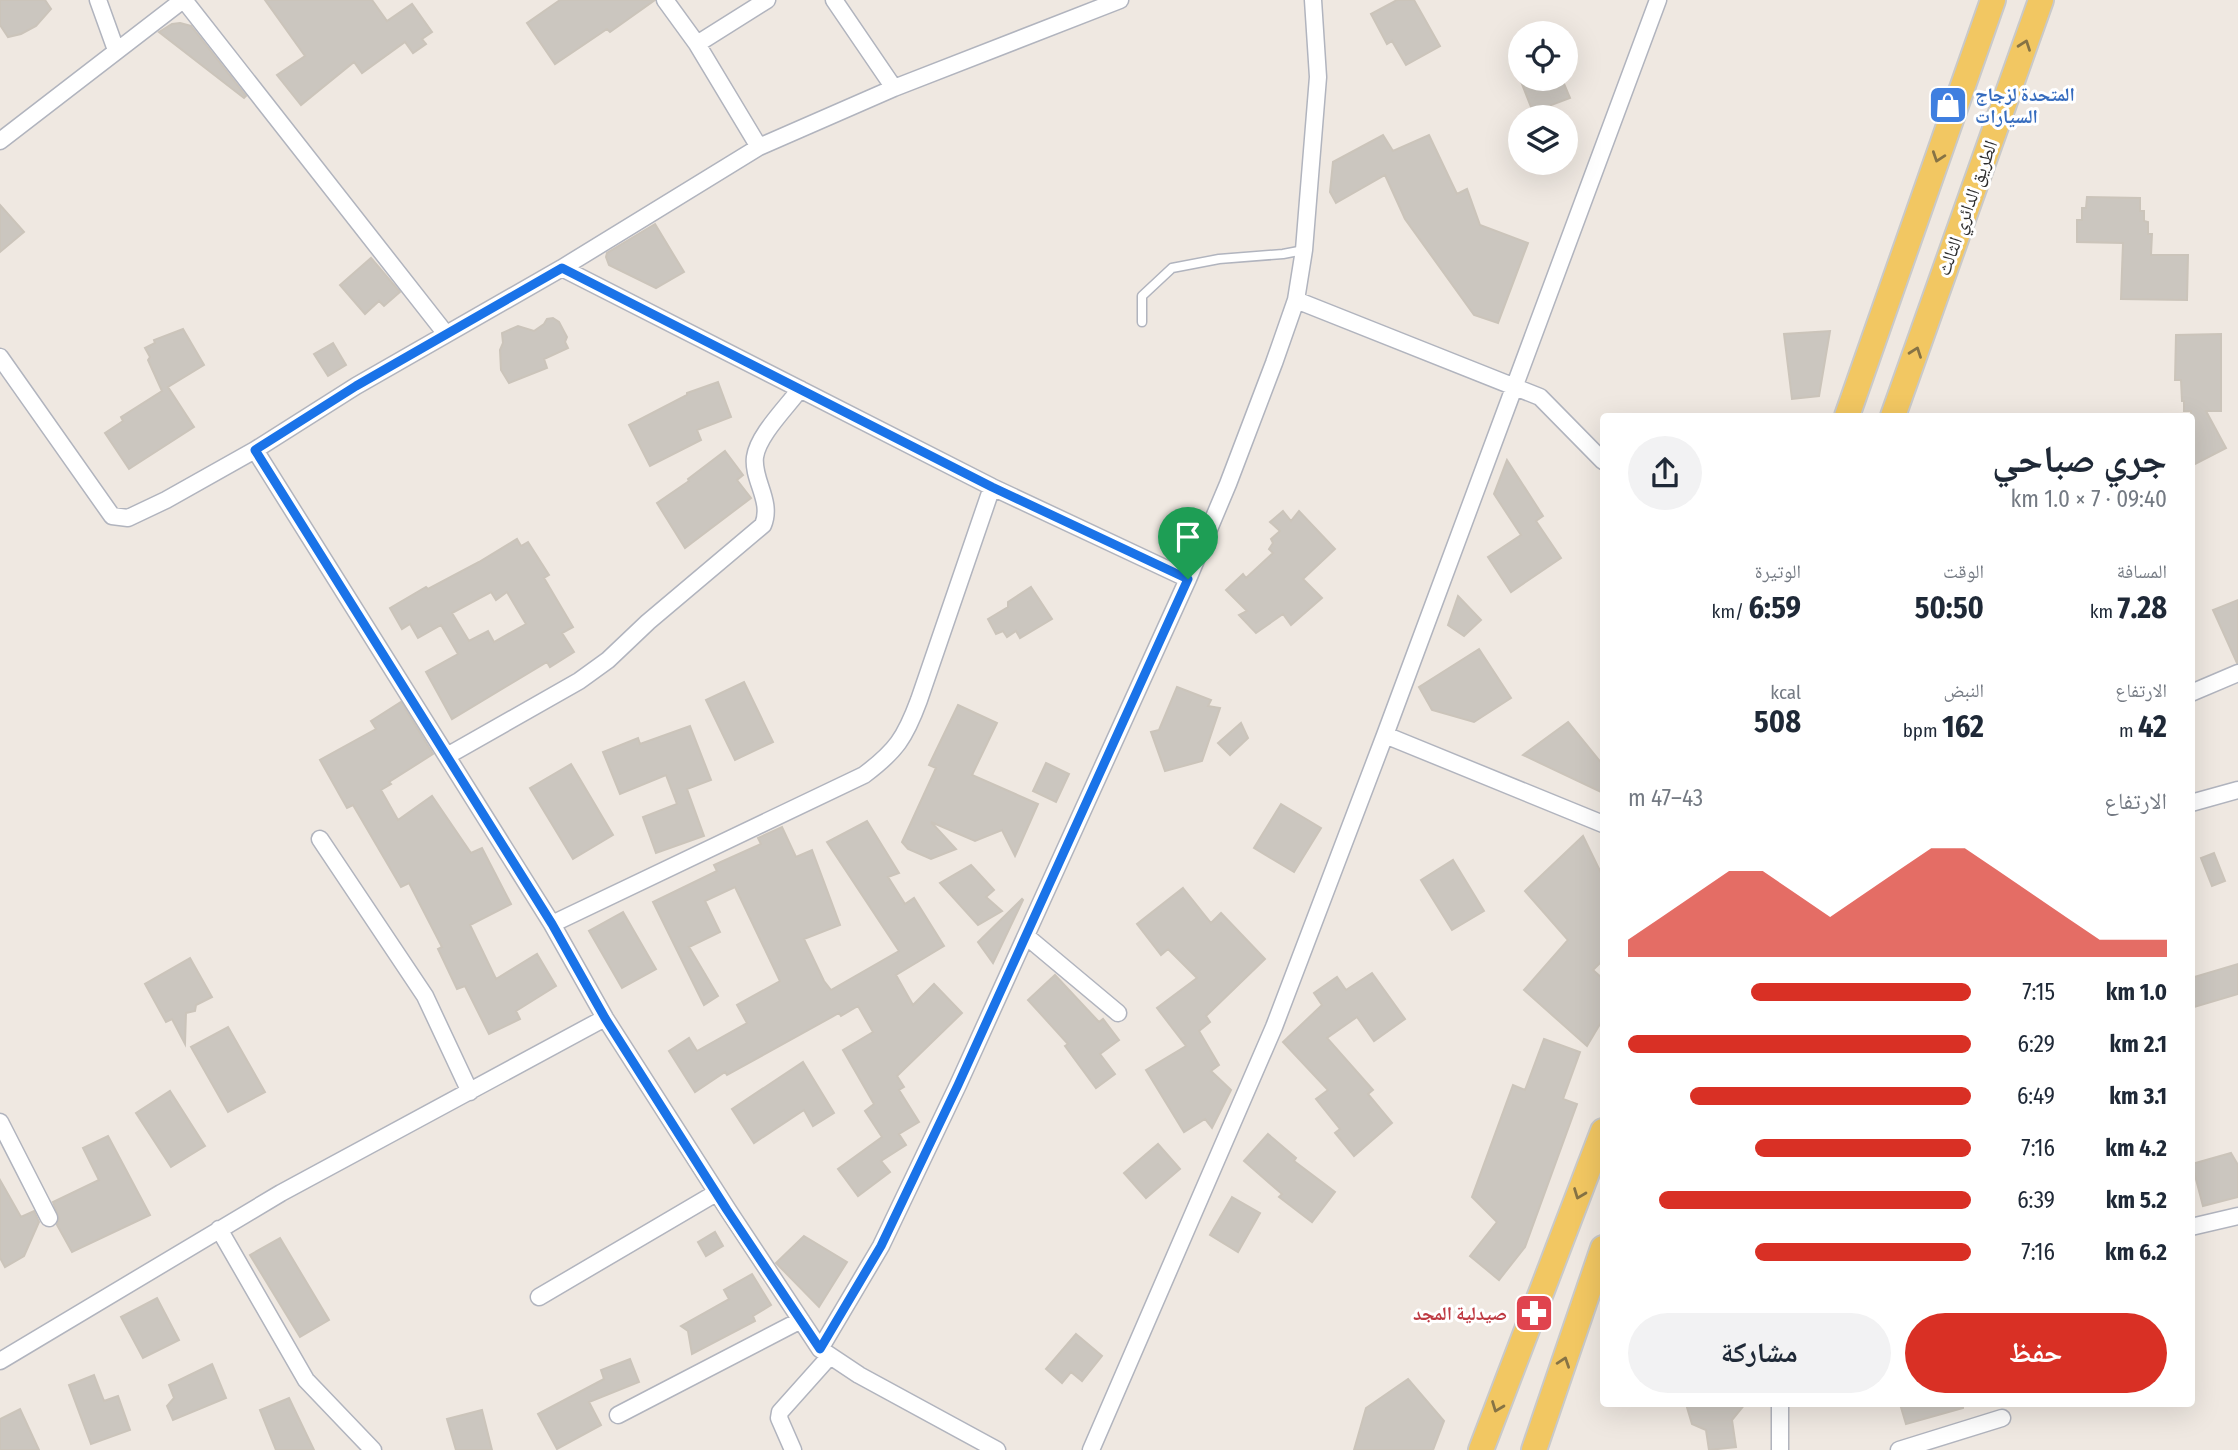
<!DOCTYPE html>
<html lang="ar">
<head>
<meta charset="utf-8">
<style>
  body { margin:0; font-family:"Fira Sans Condensed","Noto Naskh Arabic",sans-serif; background:#f2f2f3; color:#1f2937; direction:rtl; height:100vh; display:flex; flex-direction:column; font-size:26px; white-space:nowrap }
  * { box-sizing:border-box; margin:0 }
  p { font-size:23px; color:#747a83 }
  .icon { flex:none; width:38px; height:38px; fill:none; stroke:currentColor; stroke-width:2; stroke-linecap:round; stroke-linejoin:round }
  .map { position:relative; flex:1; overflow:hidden; direction:ltr }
  .panel { position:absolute; left:1600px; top:413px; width:595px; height:994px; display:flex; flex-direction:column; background:#fff; border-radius:7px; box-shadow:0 7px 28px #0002; direction:rtl }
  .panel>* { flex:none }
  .fabs { position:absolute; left:1508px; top:21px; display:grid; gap:14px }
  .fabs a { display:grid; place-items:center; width:70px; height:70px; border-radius:50%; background:#fff; box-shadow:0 7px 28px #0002; font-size:35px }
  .pin { position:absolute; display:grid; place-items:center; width:60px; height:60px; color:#fff; margin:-72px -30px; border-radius:50% 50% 50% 0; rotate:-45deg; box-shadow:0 0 7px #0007 }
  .pin .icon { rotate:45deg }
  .round { display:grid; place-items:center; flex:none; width:74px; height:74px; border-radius:37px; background:#f2f2f3 }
  .headline { display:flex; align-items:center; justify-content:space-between; height:119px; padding:0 28px }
  h1 { font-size:38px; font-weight:700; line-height:52px }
  .figures { display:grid; grid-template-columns:repeat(3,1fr); gap:10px; height:119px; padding:7px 28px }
  .figures div { display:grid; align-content:center }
  .figures b { font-size:30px; font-weight:700 }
  .figures small { font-size:19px; font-weight:400 }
  .figures p { font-size:19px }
  .chart { height:196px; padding:14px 28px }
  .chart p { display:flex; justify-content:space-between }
  .chart svg { width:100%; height:126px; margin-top:7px; fill:#d93025; opacity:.7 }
  .primary-button { display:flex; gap:14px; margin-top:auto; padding:14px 28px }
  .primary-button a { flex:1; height:80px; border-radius:42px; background:#d93025; color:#fff; font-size:28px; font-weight:700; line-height:80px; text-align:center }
  .primary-button a+a { background:#f2f2f3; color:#1f2937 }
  ul { padding:0 28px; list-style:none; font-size:23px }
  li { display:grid; grid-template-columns:112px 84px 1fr; align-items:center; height:52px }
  li i { height:18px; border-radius:9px; background:#d93025 }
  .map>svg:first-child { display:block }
  .building { fill:#cbc6bf; stroke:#cbc4ba; stroke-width:2; fill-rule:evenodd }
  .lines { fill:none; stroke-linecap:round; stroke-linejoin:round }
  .lane-casing { stroke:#b1b4be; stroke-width:11 }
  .street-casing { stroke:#b1b4be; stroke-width:19 }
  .primary-casing { stroke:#c9c9c9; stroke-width:28 }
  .lane { stroke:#fff; stroke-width:8 }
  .street { stroke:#fff; stroke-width:16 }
  .primary { stroke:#f2c762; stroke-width:24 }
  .oneway { stroke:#867345 }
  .route-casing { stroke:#fff; stroke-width:14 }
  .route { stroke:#1a73e8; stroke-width:9 }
  .labels { text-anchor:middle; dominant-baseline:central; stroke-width:6; stroke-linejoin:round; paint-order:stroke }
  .shop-label { font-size:19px; font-weight:bold; fill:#366cbe; stroke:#fff; text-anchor:start }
  .street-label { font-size:19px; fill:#2e2e2e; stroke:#fff }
  .health-label { font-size:19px; font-weight:bold; fill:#be3a42; stroke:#fff; text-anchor:end }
</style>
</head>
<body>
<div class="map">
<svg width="2238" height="1450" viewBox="0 0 2238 1450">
  <rect width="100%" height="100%" fill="#efe8e1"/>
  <path class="building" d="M 0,0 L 45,0 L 51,9 L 36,26 L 21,34 L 8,37 L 0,25 Z
    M 265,0 L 372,0 L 387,21 L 412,4 L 432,32 L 422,39 L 426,44 L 413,53 L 405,42 L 362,73 L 354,62 L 301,105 L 277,75 L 305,56 Z
    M 560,0 L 655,0 L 610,32 L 607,29 L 555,64 L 527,23 Z
    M 1397,0 L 1414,0 L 1440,46 L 1406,65 L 1392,41 L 1387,44 L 1371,14 Z
    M 180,23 L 191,26 L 246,96 L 244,98 L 159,32 L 172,24 Z
    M 1520,79 L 1562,79 L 1570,98 L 1533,112 Z
    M 1383,135 L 1393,151 L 1429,135 L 1457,194 L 1467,189 L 1480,225 L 1528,243 L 1498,323 L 1474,315 L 1405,219 L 1385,175 L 1336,203 L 1330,192 L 1333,162 Z
    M 2087,197 L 2140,198 L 2140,211 L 2144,211 L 2144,221 L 2148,222 L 2148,234 L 2152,234 L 2151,255 L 2188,255 L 2187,300 L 2121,299 L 2123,243 L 2077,242 L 2077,220 L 2082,220 L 2082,208 L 2086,208 Z
    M 0,205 L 24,232 L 0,252 Z
    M 655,224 L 684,272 L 656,288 L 609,265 L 606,257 L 607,253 Z
    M 371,258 L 400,292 L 384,306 L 379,301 L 365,314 L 340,285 Z
    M 553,318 L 559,322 L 567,337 L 565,342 L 568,348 L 544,359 L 547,368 L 509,383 L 501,370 L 500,350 L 503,343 L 502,333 L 518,326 L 534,331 L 544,324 L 547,319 Z
    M 183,329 L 204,365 L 168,387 L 194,427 L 129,469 L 105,433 L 123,421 L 121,417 L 162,391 L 148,360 L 150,357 L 145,348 L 155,343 L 154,340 Z
    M 1830,331 L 1819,396 L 1792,399 L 1784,334 Z
    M 2221,334 L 2221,411 L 2206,411 L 2226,448 L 2191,466 L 2191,411 L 2184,411 L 2184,401 L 2182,401 L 2181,380 L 2175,380 L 2176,335 Z
    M 333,343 L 346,365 L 328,376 L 314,354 Z
    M 718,382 L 731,417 L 697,430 L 701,440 L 650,466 L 629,425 L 687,395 L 687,393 Z
    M 725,451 L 743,475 L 737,480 L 751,498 L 685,548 L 657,503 L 689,481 L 688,479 Z
    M 1507,460 L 1543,516 L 1536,521 L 1561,558 L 1511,592 L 1488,557 L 1521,535 L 1494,494 Z
    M 1283,511 L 1291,521 L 1299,511 L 1335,549 L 1303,579 L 1322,598 L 1291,625 L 1283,614 L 1256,633 L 1239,615 L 1247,611 L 1226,590 L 1243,574 L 1246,578 L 1273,553 L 1269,549 L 1273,543 L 1271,539 L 1280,531 L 1270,522 Z
    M 517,539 L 521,546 L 528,542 L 549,575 L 544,578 L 573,627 L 562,633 L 574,652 L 550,667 L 547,662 L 452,719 L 426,672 L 458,654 L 441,625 L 418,638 L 410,624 L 402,629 L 390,608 L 426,587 L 428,589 L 479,562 ZM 491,592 L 496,600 L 507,592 L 526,624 L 494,642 L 488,631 L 469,641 L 452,613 Z
    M 1031,587 L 1052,619 L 1020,638 L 1016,631 L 1007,637 L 1003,631 L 996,634 L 988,619 L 1008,607 L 1008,602 Z
    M 1458,596 L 1481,620 L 1464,636 L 1448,625 Z
    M 2238,600 L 2238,663 L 2237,663 L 2213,610 Z
    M 1479,649 L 1511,698 L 1474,722 L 1432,710 L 1419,687 Z
    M 744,682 L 773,742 L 735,760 L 706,700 Z
    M 1177,687 L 1211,700 L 1208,706 L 1220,708 L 1202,761 L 1165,771 L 1151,732 L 1159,730 Z
    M 401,702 L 433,754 L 389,782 L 391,784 L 381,790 L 398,820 L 432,796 L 471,853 L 482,848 L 511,904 L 470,925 L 496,979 L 537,954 L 556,986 L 516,1011 L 520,1019 L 489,1034 L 465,986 L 457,989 L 438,949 L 442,947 L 409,883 L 401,887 L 353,805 L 347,808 L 320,760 L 376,729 L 371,721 Z
    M 958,705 L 997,723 L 972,775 L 1038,804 L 1015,856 L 1002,830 L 975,841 L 931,822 L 956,849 L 931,859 L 908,849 L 902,842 L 936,768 L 929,765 Z
    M 1568,722 L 1603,765 L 1603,793 L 1523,755 Z
    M 1241,723 L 1248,738 L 1230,755 L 1218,743 Z
    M 690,726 L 711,780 L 687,789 L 704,836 L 656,853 L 643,817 L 677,804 L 666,775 L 620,794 L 603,752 L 638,738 L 640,744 Z
    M 1046,763 L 1069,774 L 1056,802 L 1033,791 Z
    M 571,764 L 613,835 L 573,859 L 530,788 Z
    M 1281,804 L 1321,828 L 1294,872 L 1254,848 Z
    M 867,821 L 899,873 L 888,877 L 905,904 L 914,898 L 944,946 L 896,975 L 913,1005 L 934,984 L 962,1013 L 897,1076 L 904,1087 L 899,1090 L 919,1122 L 899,1134 L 906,1145 L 881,1161 L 890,1172 L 858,1196 L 838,1169 L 882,1137 L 865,1111 L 874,1104 L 843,1050 L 873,1032 L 858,1006 L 841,1016 L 839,1013 L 727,1075 L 725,1072 L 695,1092 L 669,1051 L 689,1038 L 697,1051 L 747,1023 L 737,1005 L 780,981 L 735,887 L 705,901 L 720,932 L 689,947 L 718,996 L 704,1005 L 653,902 L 717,871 L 714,865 L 761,844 L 758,838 L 782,827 L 796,857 L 812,850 L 840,925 L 804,939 L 824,981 L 831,990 L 899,951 L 827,842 Z
    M 1583,836 L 1603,877 L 1603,960 L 1593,970 L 1603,979 L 1603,1019 L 1587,1046 L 1524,990 L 1568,940 L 1525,891 Z
    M 2214,853 L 2225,881 L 2212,886 L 2201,858 Z
    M 1453,860 L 1484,911 L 1452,930 L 1421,880 Z
    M 971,865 L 994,890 L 986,897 L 1002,911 L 978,925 L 940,883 Z
    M 1183,888 L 1211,923 L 1221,913 L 1265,959 L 1206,1016 L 1210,1022 L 1199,1031 L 1219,1065 L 1211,1071 L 1231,1090 L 1212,1128 L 1205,1119 L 1184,1132 L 1146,1070 L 1186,1046 L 1157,1008 L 1197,978 L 1168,949 L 1161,955 L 1137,924 Z
    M 1022,899 L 1023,900 L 993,963 L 978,942 Z
    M 623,912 L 656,969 L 622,988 L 589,931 Z
    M 190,958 L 212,997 L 196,1005 L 195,1011 L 186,1013 L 185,1044 L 172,1019 L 166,1022 L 145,984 Z
    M 2238,964 L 2238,994 L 2191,1008 L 2191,978 Z
    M 1372,973 L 1405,1019 L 1374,1041 L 1357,1017 L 1327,1038 L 1373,1090 L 1368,1094 L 1392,1123 L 1354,1156 L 1335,1133 L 1340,1129 L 1316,1099 L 1328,1090 L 1283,1042 L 1322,1005 L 1314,993 L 1337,977 L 1346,990 Z
    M 1055,975 L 1099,1022 L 1103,1019 L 1119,1040 L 1100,1054 L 1115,1074 L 1096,1088 L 1065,1046 L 1068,1044 L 1028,1000 Z
    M 228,1027 L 265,1092 L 228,1112 L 191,1047 Z
    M 1544,1039 L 1580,1052 L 1563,1099 L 1577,1104 L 1525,1247 L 1499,1280 L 1470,1256 L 1497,1222 L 1472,1197 L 1513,1085 L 1525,1090 Z
    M 803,1062 L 834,1113 L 813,1126 L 804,1110 L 754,1143 L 732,1109 Z
    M 170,1091 L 205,1146 L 171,1167 L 136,1113 Z
    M 1268,1134 L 1296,1158 L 1294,1161 L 1335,1192 L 1312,1222 L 1279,1197 L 1282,1194 L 1244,1161 Z
    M 108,1136 L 150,1215 L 72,1252 L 57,1225 L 59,1218 L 53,1202 L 99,1180 L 83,1148 Z
    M 1158,1144 L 1180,1169 L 1146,1198 L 1124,1173 Z
    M 2231,1153 L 2238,1165 L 2238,1197 L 2203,1206 L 2192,1164 Z
    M 0,1180 L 21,1217 L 34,1211 L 39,1222 L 24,1256 L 5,1267 L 0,1258 Z
    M 1232,1197 L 1260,1213 L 1238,1252 L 1210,1235 Z
    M 715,1232 L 723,1246 L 706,1256 L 698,1242 Z
    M 804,1236 L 847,1262 L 819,1307 L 776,1263 Z
    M 280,1238 L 329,1320 L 300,1337 L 250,1255 Z
    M 752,1274 L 771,1305 L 753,1316 L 755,1321 L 692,1354 L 688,1331 L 681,1326 L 729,1299 L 724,1290 Z
    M 157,1298 L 179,1340 L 143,1358 L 121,1317 Z
    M 1076,1334 L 1102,1356 L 1082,1381 L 1071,1372 L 1062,1383 L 1046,1369 Z
    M 630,1359 L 639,1382 L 589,1402 L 601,1425 L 557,1449 L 538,1414 L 604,1379 L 601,1370 Z
    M 212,1364 L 226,1398 L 173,1420 L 167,1406 L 174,1398 L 169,1385 Z
    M 94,1375 L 104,1401 L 118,1396 L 130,1430 L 91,1444 L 69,1385 Z
    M 1408,1379 L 1444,1421 L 1433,1450 L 1354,1450 L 1366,1408 Z
    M 289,1398 L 314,1450 L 276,1450 L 260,1410 Z
    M 1686,1404 L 1745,1404 L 1732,1420 L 1736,1447 L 1709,1450 L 1706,1430 L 1692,1424 Z
    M 1900,1404 L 1963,1404 L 1963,1408 L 1906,1424 Z
    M 20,1409 L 39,1450 L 0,1450 L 0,1419 Z
    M 482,1410 L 492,1450 L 456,1450 L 447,1419 Z"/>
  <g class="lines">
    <g class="lane-casing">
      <path id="lane" d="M 1142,322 L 1142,296 L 1172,268 L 1219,259 L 1283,254 L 1304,250"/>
    </g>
    <g class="street-casing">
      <path id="street" d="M 98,0 L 116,50
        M 184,0 L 446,334
        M 665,0 L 697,44 L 759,147
        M 834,0 L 894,88
        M 697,44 L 767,0
        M 0,141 L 183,0
        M 562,268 L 759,147 L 894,88 L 1120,0
        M 1296,300 L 1540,397 L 1603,461
        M 0,357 L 112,516 L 128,518 L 166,500 L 255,450 L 552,924 L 605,1018 L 728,1210 L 820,1349 L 859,1375 L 997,1450
        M 255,450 L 356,386 L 562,268 L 992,487 L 1188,579
        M 2191,693 L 2238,673
        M 1385,735 L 1603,824
        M 447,756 L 579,681 L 608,660 L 648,622 L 763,525 C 773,501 752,480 755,457 C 758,435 787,407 800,389
        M 2191,803 L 2238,790
        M 320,839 L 425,996 L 470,1092
        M 552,924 L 864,775 C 896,751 905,738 919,700 L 992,487
        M 1026,936 L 1118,1013
        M 0,1122 L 49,1218
        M 2191,1227 L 2238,1216
        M 219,1229 L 306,1380 L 373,1450
        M 539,1297 L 716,1193
        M 820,1349 L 881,1246 L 958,1085 L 1188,579 L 1228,484 L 1274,363 L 1296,300 L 1304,250 L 1318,77 L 1313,0
        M 0,1361 L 281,1193 L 605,1018
        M 618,1415 L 801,1320
        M 793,1450 L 779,1418 L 780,1412 L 830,1356
        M 1091,1450 L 1274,1027 L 1385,735 L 1658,0
        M 1780,1450 L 1780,1404
        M 1899,1450 L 2002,1418"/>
    </g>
    <g class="primary-casing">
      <path id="primary" d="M 1847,416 L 1993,0
        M 1893,416 L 2041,0
        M 1481,1450 L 1603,1131
        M 1534,1450 L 1603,1248"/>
    </g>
    <use href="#lane" class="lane"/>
    <use href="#street" class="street"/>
    <use href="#primary" class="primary"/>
  </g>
  <defs><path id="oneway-chevron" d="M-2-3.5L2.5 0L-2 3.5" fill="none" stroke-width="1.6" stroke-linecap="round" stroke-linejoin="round" transform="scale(1.75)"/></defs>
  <g class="oneway">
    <use href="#oneway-chevron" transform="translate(2025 45) rotate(-70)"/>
    <use href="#oneway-chevron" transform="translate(1938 157) rotate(109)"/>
    <use href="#oneway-chevron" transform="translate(1916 352) rotate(-70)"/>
    <use href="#oneway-chevron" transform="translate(1579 1194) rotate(111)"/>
    <use href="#oneway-chevron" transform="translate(1564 1362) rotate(-71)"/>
    <use href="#oneway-chevron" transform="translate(1497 1407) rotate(111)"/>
  </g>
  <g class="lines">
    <g class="route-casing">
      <path id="route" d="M 562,268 L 992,487 L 1188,579 L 958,1085 L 881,1246 L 820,1349 L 727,1210 L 605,1018 L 552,924 L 255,450 L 356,386 Z"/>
    </g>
    <use href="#route" class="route"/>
  </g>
  <defs>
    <g id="shop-square" transform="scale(2.0125)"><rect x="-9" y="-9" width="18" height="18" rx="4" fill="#3f7fe0" stroke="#fff"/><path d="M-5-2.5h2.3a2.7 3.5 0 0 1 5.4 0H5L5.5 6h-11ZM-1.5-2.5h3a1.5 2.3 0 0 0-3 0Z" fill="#fff"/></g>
    <g id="pharmacy-square" transform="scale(2.0125)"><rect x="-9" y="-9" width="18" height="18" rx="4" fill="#e0444e" stroke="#fff"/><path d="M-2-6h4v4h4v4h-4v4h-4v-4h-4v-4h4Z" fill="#fff"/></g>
  </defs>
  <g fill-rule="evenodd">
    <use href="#shop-square" x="1948" y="105"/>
    <use href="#pharmacy-square" x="1534" y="1313"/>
  </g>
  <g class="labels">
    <g class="shop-label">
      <text x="1975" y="94">المتحدة لزجاج<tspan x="1975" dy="22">السيارات</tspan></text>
    </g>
    <g class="street-label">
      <text transform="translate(1967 208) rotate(-70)">الطريق الدائري الثالث</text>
    </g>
    <g class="health-label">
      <text x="1507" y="1313">صيدلية المجد</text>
    </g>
  </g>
</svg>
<div class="fabs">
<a><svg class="icon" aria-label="locate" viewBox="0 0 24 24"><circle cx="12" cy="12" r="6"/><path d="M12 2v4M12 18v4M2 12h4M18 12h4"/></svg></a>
<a><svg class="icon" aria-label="layers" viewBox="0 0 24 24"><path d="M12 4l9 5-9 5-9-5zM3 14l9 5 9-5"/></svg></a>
</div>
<div class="pin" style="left:1188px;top:579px;background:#1e9e55"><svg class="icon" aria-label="arrive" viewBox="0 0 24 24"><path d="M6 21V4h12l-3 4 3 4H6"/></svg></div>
<section class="panel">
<div class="headline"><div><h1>جري صباحي</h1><p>09:40 · 7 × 1.0 km</p></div><a class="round"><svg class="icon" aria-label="share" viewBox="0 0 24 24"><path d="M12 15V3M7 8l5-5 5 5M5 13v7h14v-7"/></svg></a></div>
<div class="figures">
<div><p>المسافة</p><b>7.28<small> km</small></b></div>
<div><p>الوقت</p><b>50:50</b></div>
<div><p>الوتيرة</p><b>6:59<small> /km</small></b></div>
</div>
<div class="figures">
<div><p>الارتفاع</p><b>42<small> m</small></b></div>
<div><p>النبض</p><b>162<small> bpm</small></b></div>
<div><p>kcal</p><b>508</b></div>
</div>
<div class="chart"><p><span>الارتفاع</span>43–47 m</p>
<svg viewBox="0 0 160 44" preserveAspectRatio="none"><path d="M0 44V38L10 30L20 22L30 14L40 14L50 22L60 30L70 22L80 14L90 6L100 6L110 14L120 22L130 30L140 38L150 38L160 38V44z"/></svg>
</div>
<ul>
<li><b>1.0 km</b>7:15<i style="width:64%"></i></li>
<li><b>2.1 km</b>6:29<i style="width:100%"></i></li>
<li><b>3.1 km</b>6:49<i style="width:82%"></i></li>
<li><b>4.2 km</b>7:16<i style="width:63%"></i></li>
<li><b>5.2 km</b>6:39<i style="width:91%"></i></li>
<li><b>6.2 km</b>7:16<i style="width:63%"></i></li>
</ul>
<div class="primary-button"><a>حفظ</a><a>مشاركة</a></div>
</section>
</div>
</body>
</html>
